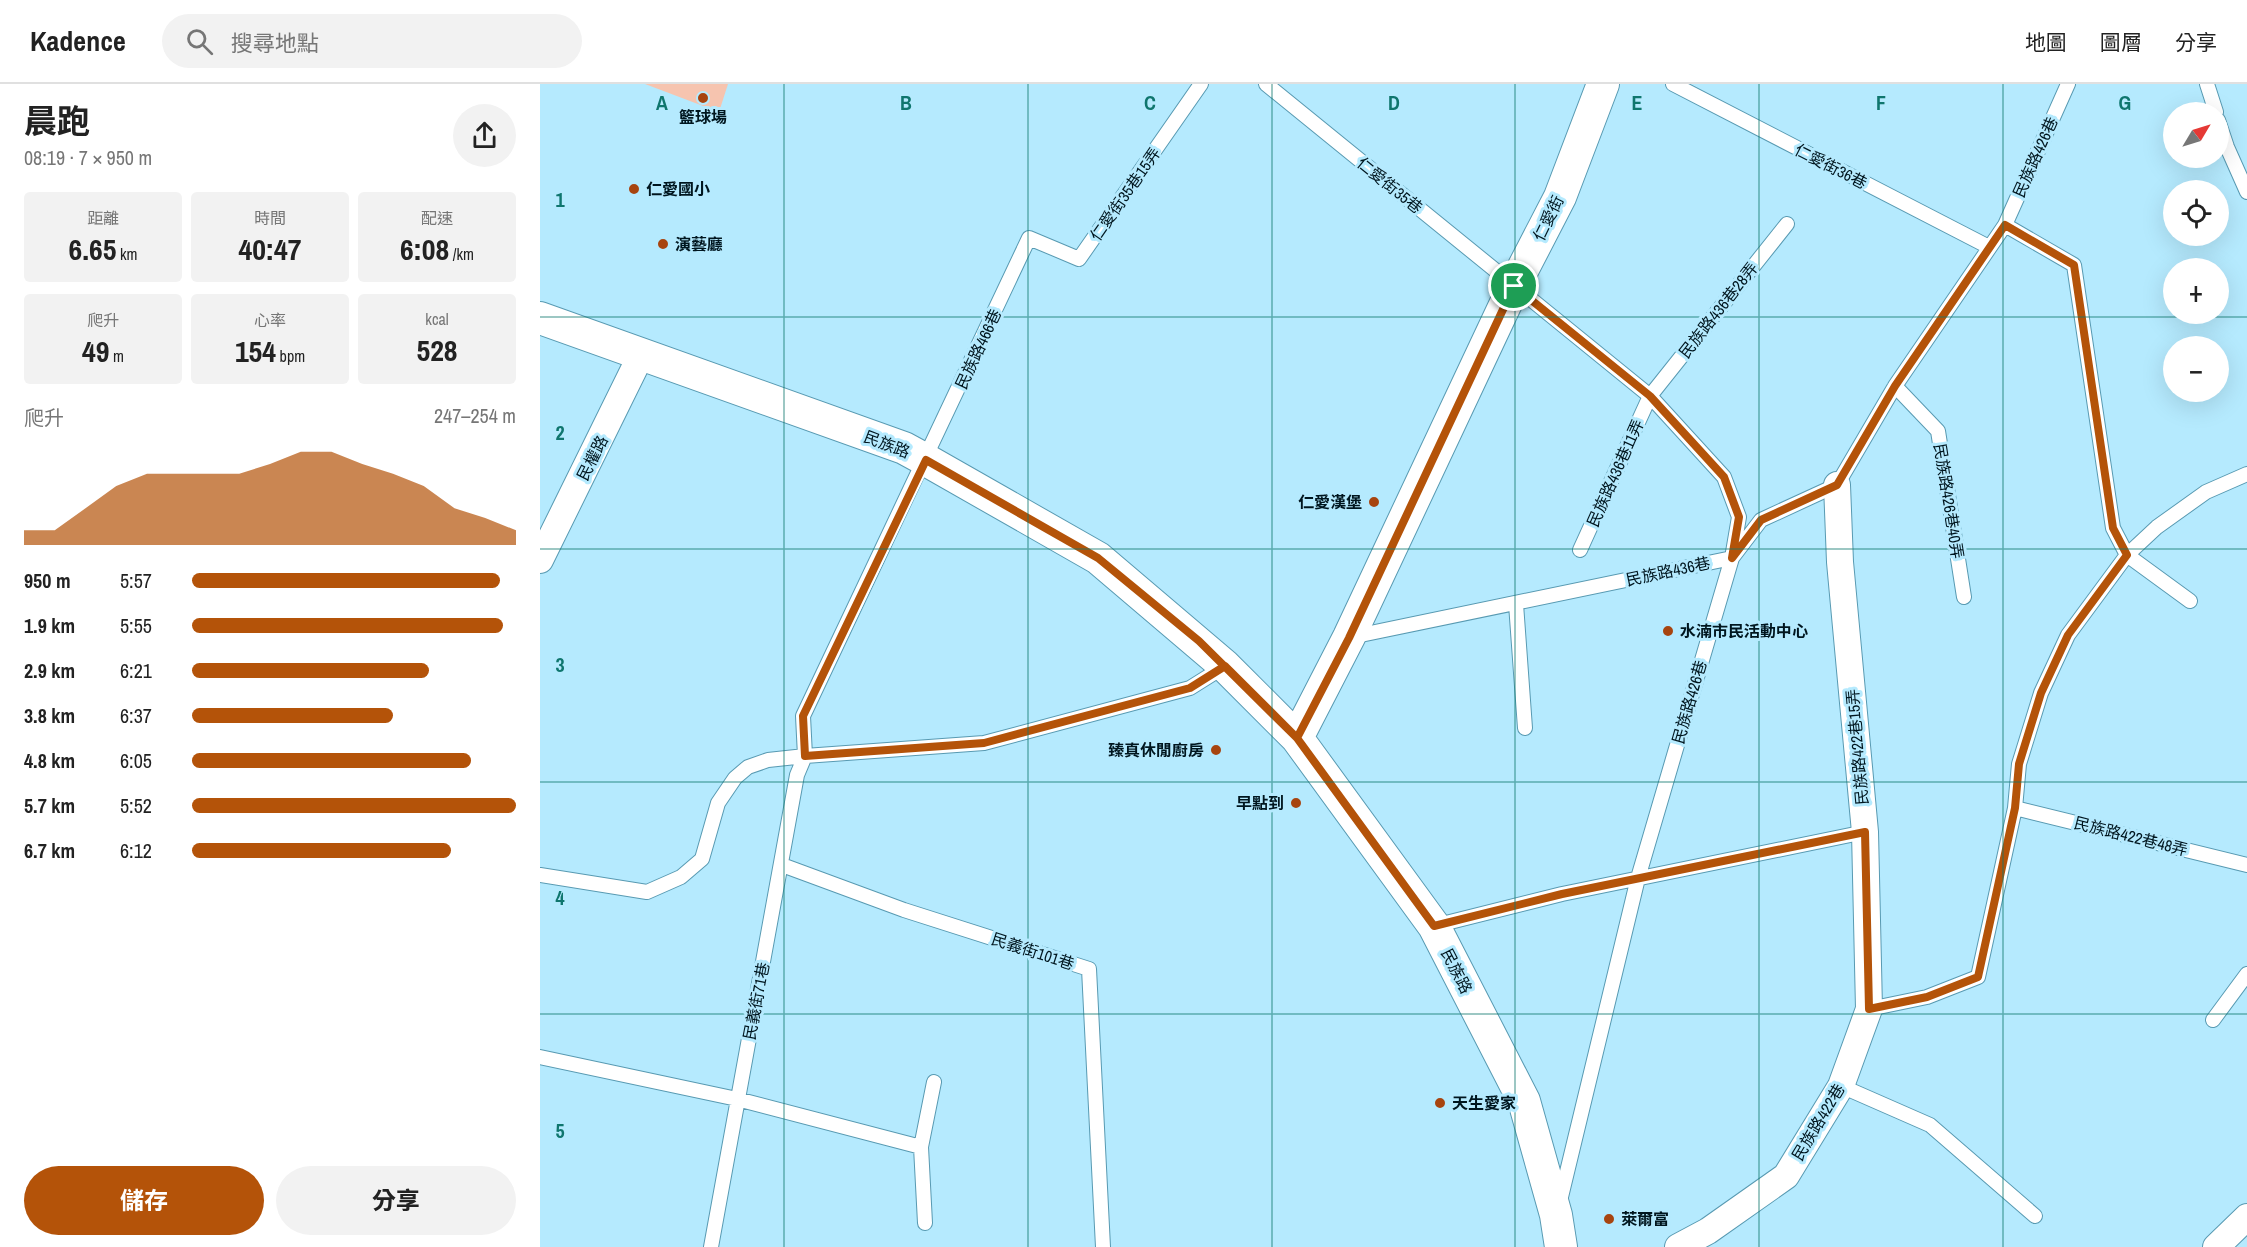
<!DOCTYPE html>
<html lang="zh-TW">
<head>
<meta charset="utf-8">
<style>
  body { margin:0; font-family:"Archivo Narrow","Noto Sans TC",sans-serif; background:#f2f2f2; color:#222; height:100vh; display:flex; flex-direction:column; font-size:22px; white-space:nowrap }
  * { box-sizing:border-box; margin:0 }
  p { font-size:20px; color:#767676 }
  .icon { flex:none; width:33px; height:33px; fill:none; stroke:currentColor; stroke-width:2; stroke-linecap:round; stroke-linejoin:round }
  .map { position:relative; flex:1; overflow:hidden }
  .sheet { display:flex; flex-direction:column; background:#fff; width:540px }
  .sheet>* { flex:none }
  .needle { width:39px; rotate:52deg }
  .buttons { position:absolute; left:1623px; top:18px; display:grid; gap:12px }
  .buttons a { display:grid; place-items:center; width:66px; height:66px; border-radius:50%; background:#fff; box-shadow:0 6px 24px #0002; font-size:30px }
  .pin { position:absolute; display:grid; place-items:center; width:51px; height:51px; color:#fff; margin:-26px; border:3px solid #fff; border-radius:50%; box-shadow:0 2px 6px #0007 }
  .round { display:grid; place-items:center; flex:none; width:63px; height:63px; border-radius:32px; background:#f2f2f2 }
  .head { display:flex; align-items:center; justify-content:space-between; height:102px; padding:0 24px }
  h1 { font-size:33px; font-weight:700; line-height:45px }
  .figures { display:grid; grid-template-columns:repeat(3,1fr); gap:9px; height:102px; padding:6px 24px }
  .figures div { display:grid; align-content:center; border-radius:6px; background:#f2f2f2; text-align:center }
  .figures b { font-size:30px; font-weight:700 }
  .figures small { font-size:16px; font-weight:400 }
  .figures p { font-size:16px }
  .chart { height:168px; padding:12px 24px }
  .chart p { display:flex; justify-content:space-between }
  .chart svg { width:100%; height:108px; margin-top:6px; fill:#b45309; opacity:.7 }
  .button { display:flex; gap:12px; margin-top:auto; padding:12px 24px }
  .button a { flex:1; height:69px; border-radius:36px; background:#b45309; color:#fff; font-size:24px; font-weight:700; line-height:69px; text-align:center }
  .button a+a { background:#f2f2f2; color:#222 }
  ul { padding:0 24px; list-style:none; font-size:20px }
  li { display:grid; grid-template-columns:96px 72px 1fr; align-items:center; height:45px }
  li i { height:15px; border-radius:8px; background:#b45309 }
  header { display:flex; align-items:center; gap:36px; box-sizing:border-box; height:84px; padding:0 30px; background:#fff; border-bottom:2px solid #e0e0e0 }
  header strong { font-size:28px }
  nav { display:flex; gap:33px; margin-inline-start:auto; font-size:21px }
  .search { width:420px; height:54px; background:#f2f2f2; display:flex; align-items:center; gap:15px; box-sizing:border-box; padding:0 21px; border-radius:33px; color:#767676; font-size:22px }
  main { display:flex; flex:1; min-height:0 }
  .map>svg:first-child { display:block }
  .green { fill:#f6c4af }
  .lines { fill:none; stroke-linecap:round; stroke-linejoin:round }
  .service-casing { stroke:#589ab2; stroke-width:16 }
  .minor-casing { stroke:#589ab2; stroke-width:28 }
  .tertiary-casing { stroke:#589ab2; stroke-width:34 }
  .service { stroke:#fff; stroke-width:14 }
  .minor { stroke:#fff; stroke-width:26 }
  .tertiary { stroke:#fff; stroke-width:32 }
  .route-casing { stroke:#fff; stroke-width:12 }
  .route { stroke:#b45309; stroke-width:8 }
  .grid { fill:none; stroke:#0f766e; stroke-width:1.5; stroke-opacity:0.55 }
  .poi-dot { fill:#a7440f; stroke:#b5eafe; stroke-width:2 }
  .labels { text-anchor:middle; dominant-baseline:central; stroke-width:6; stroke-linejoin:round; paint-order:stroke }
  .poi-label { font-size:16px; font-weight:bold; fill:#00161f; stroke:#b5eafe; text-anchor:start }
  .street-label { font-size:16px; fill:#00161f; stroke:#b5eafe }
  .grid-label { font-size:20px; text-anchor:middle; font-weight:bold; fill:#0f766e; stroke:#b5eafe; stroke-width:6; stroke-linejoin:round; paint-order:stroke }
</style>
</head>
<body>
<header>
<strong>Kadence</strong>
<div class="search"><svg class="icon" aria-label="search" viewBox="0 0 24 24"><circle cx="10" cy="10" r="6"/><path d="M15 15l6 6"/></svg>搜尋地點</div>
<nav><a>地圖</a><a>圖層</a><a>分享</a></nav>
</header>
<main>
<section class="sheet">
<div class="head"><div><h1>晨跑</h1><p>08:19 · 7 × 950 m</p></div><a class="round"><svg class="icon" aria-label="share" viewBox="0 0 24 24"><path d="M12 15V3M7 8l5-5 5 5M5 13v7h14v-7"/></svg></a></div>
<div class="figures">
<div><p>距離</p><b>6.65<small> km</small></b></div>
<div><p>時間</p><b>40:47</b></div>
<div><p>配速</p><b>6:08<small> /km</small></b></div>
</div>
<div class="figures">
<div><p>爬升</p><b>49<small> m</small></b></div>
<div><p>心率</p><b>154<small> bpm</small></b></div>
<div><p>kcal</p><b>528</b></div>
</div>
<div class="chart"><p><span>爬升</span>247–254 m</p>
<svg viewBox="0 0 160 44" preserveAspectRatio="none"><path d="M0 44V38L10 38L20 29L30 20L40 15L50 15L60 15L70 15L80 11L90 6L100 6L110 11L120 15L130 20L140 29L150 33L160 38V44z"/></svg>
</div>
<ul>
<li><b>950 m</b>5:57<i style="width:95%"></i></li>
<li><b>1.9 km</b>5:55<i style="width:96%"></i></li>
<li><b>2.9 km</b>6:21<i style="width:73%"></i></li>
<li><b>3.8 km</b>6:37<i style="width:62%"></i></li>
<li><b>4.8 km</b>6:05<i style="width:86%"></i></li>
<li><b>5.7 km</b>5:52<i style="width:100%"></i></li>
<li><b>6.7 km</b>6:12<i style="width:80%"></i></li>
</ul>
<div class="button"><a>儲存</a><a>分享</a></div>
</section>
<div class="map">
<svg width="1707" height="1163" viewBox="0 0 1707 1163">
  <rect width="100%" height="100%" fill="#b5eafe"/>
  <path class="green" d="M 105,0 L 188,0 L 179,28 Z"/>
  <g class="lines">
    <g class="service-casing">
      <path id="service" d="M 726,0 L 1110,312 L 1184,393 L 1199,433 L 1192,474 L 811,553
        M 1133,0 L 1449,163
        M 1667,0 L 1676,28
        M 1678,36 L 1687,63 L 1707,108
        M 1465,141 L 1534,181 L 1573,444 L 1587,471 L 1650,517
        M 1355,302 L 1398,347 L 1424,513
        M 1040,466 L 1110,312 L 1247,140
        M 976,520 L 985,644
        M 1475,724 L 1707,781
        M 242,781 L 364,826 L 549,885 L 563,1163
        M 0,791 L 107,808 L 141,793 L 162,775 L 178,719 L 195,694 L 208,683 L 228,676 L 265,672 L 444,659 L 650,604 L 685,582
        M 894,842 L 1022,810 L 1325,748
        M 1329,925 L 1387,913 L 1438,893 L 1475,724 L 1479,680 L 1501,609 L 1528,551 L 1587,471 L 1617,443 L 1666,408 L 1707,390
        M 1673,936 L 1707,890
        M 0,973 L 197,1015 L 381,1063 L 385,1139
        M 1301,1002 L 1390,1041 L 1495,1132
        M 381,1063 L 394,998
        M 1020,1117 L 1098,794 L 1192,474 L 1221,436 L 1297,401 L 1355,302 L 1465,141 L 1528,0
        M 171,1163 L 257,691 L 265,672 L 263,632 L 489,154 L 539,175 L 661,0"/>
    </g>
    <g class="minor-casing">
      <path id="minor" d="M 0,476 L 101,271
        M 1138,1163 L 1168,1147 L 1246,1092 L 1301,1002 L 1329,925 L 1325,748 L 1300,478 L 1297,401
        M 1676,1163 L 1707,1133"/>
    </g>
    <g class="tertiary-casing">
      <path id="tertiary" d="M 0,234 L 364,364 L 386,376 L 558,474 L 685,582 L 757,654 L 894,842 L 984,1017 L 1016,1131 L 1021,1163
        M 757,654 L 809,553 L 974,202 L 1020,113 L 1063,0"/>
    </g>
    <use href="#service" class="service"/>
    <use href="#minor" class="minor"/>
    <use href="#tertiary" class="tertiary"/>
  </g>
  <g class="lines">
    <g class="route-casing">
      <path id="route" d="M 974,202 L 809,554 L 757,654 L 659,557 L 558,474 L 386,376 L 263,632 L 265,672 L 444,659 L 650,604 L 685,582 L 757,654 L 894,842 L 1022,810 L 1325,748 L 1329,925 L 1387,913 L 1438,893 L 1475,724 L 1479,680 L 1501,609 L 1528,551 L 1587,471 L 1573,444 L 1534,181 L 1465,141 L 1355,302 L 1297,401 L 1221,436 L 1192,474 L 1199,433 L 1184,393 L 1110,312 L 974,202"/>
    </g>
    <use href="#route" class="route"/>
  </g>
  <path class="grid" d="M 244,0 L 244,1163M 488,0 L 488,1163M 732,0 L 732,1163M 975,0 L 975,1163M 1219,0 L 1219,1163M 1463,0 L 1463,1163M 0,233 L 1707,233M 0,465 L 1707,465M 0,698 L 1707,698M 0,930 L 1707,930"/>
  <g class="poi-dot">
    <circle cx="163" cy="14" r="6"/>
    <circle cx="94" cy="105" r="6"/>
    <circle cx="123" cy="160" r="6"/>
    <circle cx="834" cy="418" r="6"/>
    <circle cx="1128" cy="547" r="6"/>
    <circle cx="676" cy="666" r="6"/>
    <circle cx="756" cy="719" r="6"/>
    <circle cx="900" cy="1019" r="6"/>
    <circle cx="1069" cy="1135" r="6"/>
  </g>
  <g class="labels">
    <g class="poi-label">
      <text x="163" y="33" text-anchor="middle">籃球場</text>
      <text x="106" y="105">仁愛國小</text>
      <text x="135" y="160">演藝廳</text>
      <text x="822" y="418" text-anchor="end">仁愛漢堡</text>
      <text x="1140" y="547">水湳市民活動中心</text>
      <text x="664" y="666" text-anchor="end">臻真休閒廚房</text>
      <text x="744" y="719" text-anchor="end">早點到</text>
      <text x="912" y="1019">天生愛家</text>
      <text x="1081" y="1135">萊爾富</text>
    </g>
    <g class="street-label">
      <text transform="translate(1495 73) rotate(-66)">民族路426巷</text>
      <text transform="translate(1291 82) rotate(27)">仁愛街36巷</text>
      <text transform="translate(850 101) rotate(39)">仁愛街35巷</text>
      <text transform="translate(585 110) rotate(-55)">仁愛街35巷15弄</text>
      <text transform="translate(1008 134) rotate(-64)">仁愛街</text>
      <text transform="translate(1178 226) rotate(-52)">民族路436巷28弄</text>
      <text transform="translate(438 265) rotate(-65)">民族路466巷</text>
      <text transform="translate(347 360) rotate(21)">民族路</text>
      <text transform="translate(52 374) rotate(-63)">民權路</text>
      <text transform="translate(1075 389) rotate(-66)">民族路436巷11弄</text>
      <text transform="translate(1409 417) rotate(81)">民族路426巷40弄</text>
      <text transform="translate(1128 487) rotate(-12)">民族路436巷</text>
      <text transform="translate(1149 618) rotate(-74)">民族路426巷</text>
      <text transform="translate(1317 663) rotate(-95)">民族路422巷15弄</text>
      <text transform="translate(1591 752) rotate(14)">民族路422巷48弄</text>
      <text transform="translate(493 867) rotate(18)">民義街101巷</text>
      <text transform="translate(917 887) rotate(63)">民族路</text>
      <text transform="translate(216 917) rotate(-79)">民義街71巷</text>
      <text transform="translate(1278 1038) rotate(-59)">民族路422巷</text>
    </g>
  </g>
  <g class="grid-label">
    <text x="122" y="26">A</text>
    <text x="366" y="26">B</text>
    <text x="610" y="26">C</text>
    <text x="854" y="26">D</text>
    <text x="1097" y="26">E</text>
    <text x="1341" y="26">F</text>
    <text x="1585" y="26">G</text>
    <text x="20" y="123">1</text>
    <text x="20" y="356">2</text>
    <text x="20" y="588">3</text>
    <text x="20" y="821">4</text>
    <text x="20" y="1054">5</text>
  </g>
</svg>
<div class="buttons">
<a><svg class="needle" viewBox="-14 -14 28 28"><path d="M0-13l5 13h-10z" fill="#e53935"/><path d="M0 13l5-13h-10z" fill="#767676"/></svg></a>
<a><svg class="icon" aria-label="locate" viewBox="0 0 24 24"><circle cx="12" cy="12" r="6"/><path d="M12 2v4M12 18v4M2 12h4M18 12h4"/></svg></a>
<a>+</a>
<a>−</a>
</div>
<div class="pin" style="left:974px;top:202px;background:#1e9e55"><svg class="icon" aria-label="arrive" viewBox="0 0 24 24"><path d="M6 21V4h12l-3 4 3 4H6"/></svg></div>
</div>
</main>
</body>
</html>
